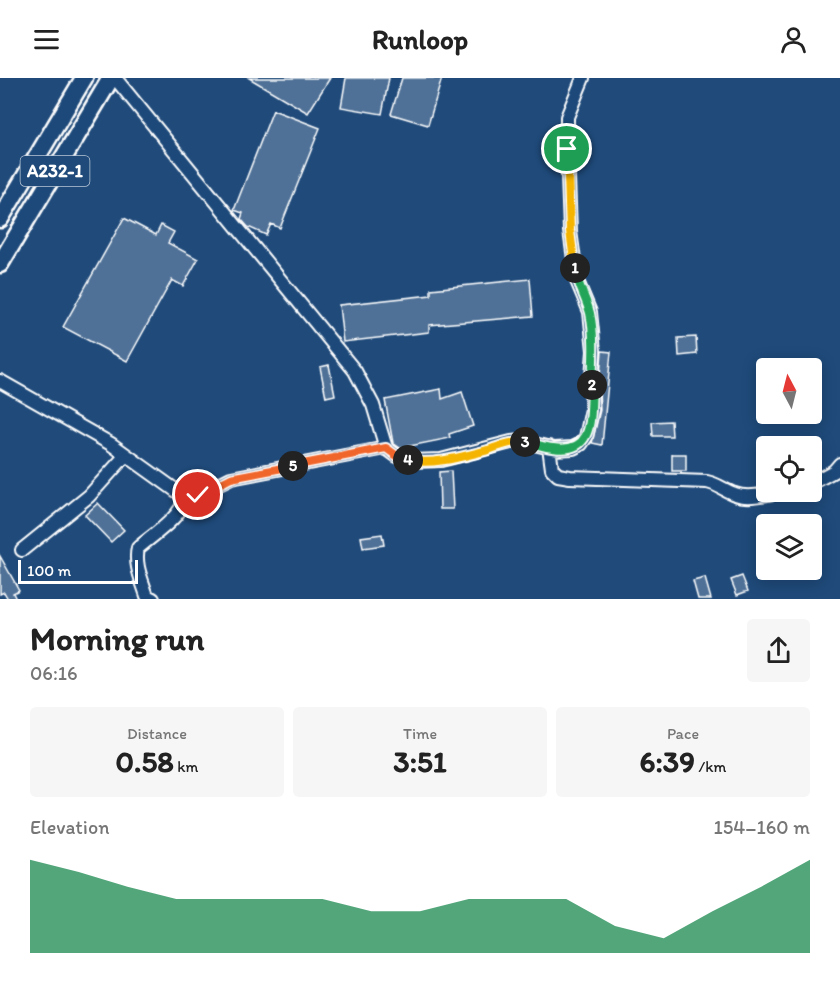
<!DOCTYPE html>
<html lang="en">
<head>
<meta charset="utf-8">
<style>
  body { margin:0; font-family:Itim,sans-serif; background:#f6f6f6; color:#222; height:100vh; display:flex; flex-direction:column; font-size:22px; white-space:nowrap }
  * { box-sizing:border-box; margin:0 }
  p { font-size:20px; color:#767676 }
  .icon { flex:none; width:33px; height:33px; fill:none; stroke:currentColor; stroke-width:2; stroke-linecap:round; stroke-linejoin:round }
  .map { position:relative; height:521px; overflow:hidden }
  .side { display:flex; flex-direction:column; background:#fff; flex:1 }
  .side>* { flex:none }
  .needle { width:39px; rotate:353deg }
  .fabs { position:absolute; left:756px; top:280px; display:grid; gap:12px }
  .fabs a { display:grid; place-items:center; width:66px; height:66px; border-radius:6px; background:#fff; box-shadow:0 3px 15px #0003; font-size:30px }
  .scale { position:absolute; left:18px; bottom:15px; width:120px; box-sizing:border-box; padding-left:6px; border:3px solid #fff; border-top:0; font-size:16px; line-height:21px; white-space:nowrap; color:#fff; -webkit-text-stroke:4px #1f4a7a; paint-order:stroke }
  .pin { position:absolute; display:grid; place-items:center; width:51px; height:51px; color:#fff; margin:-26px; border:3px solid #fff; border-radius:50%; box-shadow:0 2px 6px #0007 }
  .km { position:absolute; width:30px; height:30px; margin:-15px; border-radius:50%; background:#222; color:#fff; font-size:16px; line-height:30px; text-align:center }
  .round { display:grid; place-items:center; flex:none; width:63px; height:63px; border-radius:6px; background:#f6f6f6 }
  .summary { display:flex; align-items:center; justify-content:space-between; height:102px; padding:0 30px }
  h1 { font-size:33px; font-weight:700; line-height:45px }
  .stats { display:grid; grid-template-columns:repeat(3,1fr); gap:9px; height:102px; padding:6px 30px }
  .stats div { display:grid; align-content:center; border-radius:6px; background:#f6f6f6; text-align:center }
  .stats b { font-size:30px; font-weight:700 }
  .stats small { font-size:16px; font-weight:400 }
  .stats p { font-size:16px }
  .chart { height:168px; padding:12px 30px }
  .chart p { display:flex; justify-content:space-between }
  .chart svg { width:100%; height:108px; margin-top:6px; fill:#0b8043; opacity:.7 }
  header { display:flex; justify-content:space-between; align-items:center; height:78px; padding:0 30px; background:#fff; font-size:27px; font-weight:700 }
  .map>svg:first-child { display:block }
  .building { fill:#507197; stroke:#fff; stroke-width:1.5 }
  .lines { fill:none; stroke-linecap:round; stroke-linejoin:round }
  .minor-casing { stroke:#fff; stroke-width:16 }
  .highway-casing { stroke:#fff; stroke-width:21 }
  .minor { stroke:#1f4a7a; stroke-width:12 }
  .highway { stroke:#1f4a7a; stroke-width:16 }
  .split-1-casing { stroke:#fff; stroke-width:12 }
  .split-2-casing { stroke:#fff; stroke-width:12 }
  .split-3-casing { stroke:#fff; stroke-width:12 }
  .split-4-casing { stroke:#fff; stroke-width:12 }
  .split-5-casing { stroke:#fff; stroke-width:12 }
  .split-6-casing { stroke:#fff; stroke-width:12 }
  .split-1 { stroke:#f5b400; stroke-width:8 }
  .split-2 { stroke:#22a559; stroke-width:8 }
  .split-3 { stroke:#22a559; stroke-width:8 }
  .split-4 { stroke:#f5b400; stroke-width:8 }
  .split-5 { stroke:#f0652b; stroke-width:8 }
  .split-6 { stroke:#f0652b; stroke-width:8 }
  .labels { text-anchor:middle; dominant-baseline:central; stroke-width:6; stroke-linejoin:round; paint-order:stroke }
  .shield { fill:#1f4a7a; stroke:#bcc9d7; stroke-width:1.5 }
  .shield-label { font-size:18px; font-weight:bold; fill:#fff }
</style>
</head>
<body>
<header><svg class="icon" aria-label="menu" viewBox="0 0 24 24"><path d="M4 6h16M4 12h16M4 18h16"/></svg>Runloop<svg class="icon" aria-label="person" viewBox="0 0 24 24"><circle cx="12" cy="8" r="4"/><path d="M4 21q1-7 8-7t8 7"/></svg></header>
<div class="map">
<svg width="840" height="521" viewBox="0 0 840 521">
  <rect width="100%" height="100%" fill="#1f4a7a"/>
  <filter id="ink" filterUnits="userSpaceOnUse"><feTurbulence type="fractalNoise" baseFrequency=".0167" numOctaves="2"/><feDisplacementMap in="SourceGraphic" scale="12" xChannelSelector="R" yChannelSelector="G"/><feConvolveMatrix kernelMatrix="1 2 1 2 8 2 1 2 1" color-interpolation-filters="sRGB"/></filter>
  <g filter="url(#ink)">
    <path class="building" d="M 249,0 L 330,0 L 308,35 Z
      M 346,0 L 389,0 L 382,36 L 341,29 Z
      M 402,0 L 442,0 L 428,47 L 391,36 Z
      M 273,32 L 320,50 L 280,150 L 271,146 L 266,157 L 248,149 L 241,141 L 243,135 L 234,132 Z
      M 124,140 L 156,157 L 161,147 L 174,154 L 168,165 L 198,181 L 183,208 L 172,202 L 127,283 L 63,249 Z
      M 530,201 L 533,238 L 429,247 L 429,254 L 343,264 L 339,227 L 431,217 L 431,211 Z
      M 696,259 L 697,276 L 679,278 L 678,260 Z
      M 602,273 L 611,274 L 602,367 L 592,365 L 600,332 L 599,311 Z
      M 329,287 L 335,317 L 326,319 L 320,289 Z
      M 441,311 L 442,321 L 462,314 L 473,348 L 449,356 L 450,360 L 400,370 L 393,365 L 385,322 Z
      M 671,343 L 672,358 L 653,358 L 652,344 Z
      M 672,376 L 686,376 L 686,393 L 672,393 Z
      M 451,393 L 453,431 L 440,431 L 439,394 Z
      M 98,425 L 124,452 L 111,464 L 85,437 Z
      M 382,456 L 384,467 L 363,470 L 361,459 Z
      M 0,478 L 19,512 L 13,515 L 16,521 L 8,521 L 4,514 L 0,516 Z
      M 742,498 L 748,513 L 737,517 L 731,502 Z
      M 705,500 L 711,521 L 698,521 L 693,503 Z"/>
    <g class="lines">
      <g class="minor-casing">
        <path id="minor" d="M 115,0 L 355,293 L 373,327 L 386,370 L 397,378 L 411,383 L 441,382 L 511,364 L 523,363 L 554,371 L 573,370 L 581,366 L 586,359 L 592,331 L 591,311 L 594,273 L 590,234 L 577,203 L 570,153 L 567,71 L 567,39 L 583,0
          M 0,303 L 111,366 L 185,419 L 191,420 L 231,400 L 386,370
          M 549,369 L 552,391 L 558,397 L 570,399 L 707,404 C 718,406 725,413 735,416 C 748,421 766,416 780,414
          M 812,405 L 834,393 L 840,386
          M 22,472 L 89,418 L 126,377
          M 153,521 L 147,518 C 142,502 134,486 138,470 C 153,457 183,438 185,419"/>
      </g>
      <g class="highway-casing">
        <path id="highway" d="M 0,141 L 84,0
          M 0,186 L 111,0"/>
      </g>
      <use href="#minor" class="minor"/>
      <use href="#highway" class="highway"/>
    </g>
  </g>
  <g class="lines" filter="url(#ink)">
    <g class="split-1-casing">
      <path id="split-1" d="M 567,71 L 570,153 L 575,190"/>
    </g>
    <g class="split-2-casing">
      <path id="split-2" d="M 575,190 C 577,206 586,220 590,235 C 595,259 593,283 592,307"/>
    </g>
    <g class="split-3-casing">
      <path id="split-3" d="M 525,364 C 534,365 543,369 553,370 C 596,377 590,337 592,307"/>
    </g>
    <g class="split-4-casing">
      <path id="split-4" d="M 408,382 C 432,388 464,378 488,372 C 500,368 511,363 525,364"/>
    </g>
    <g class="split-5-casing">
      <path id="split-5" d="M 293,388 L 386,370 L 397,378 L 408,382"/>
    </g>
    <g class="split-6-casing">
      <path id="split-6" d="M 198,417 L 231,400 L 293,388"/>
    </g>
    <use href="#split-1" class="split-1"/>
    <use href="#split-2" class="split-2"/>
    <use href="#split-3" class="split-3"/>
    <use href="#split-4" class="split-4"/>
    <use href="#split-5" class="split-5"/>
    <use href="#split-6" class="split-6"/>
  </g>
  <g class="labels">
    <rect class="shield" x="20.5" y="78" width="69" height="30" rx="4.5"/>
    <g class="shield-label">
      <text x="55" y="93">A232-1</text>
    </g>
  </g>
</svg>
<div class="fabs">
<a><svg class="needle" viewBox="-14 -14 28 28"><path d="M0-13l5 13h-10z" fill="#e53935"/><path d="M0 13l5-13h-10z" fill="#767676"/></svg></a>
<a><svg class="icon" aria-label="locate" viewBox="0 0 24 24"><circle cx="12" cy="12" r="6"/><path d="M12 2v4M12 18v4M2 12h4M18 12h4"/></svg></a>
<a><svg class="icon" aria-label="layers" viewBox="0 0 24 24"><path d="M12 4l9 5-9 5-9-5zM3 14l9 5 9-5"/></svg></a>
</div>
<div class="scale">100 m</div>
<div class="pin" style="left:567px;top:71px;background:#1e9e55"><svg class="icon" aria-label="arrive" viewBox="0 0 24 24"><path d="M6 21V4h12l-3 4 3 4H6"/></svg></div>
<div class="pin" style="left:198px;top:417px;background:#d93025"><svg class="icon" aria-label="check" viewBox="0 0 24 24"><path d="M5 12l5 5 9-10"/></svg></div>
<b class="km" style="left:575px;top:190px">1</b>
<b class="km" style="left:592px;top:307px">2</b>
<b class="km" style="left:525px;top:364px">3</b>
<b class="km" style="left:408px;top:382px">4</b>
<b class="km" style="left:293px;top:388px">5</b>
</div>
<section class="side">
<div class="summary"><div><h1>Morning run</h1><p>06:16</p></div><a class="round"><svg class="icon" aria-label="share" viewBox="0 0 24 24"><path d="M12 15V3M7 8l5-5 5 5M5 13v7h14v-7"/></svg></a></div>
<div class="stats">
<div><p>Distance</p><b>0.58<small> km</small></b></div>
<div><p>Time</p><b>3:51</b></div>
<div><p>Pace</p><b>6:39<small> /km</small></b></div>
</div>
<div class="chart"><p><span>Elevation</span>154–160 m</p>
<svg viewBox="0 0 160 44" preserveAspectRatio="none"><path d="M0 44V6L10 11L20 17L30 22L40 22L50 22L60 22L70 27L80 27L90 22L100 22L110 22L120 33L130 38L140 27L150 17L160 6V44z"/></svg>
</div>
</section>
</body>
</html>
